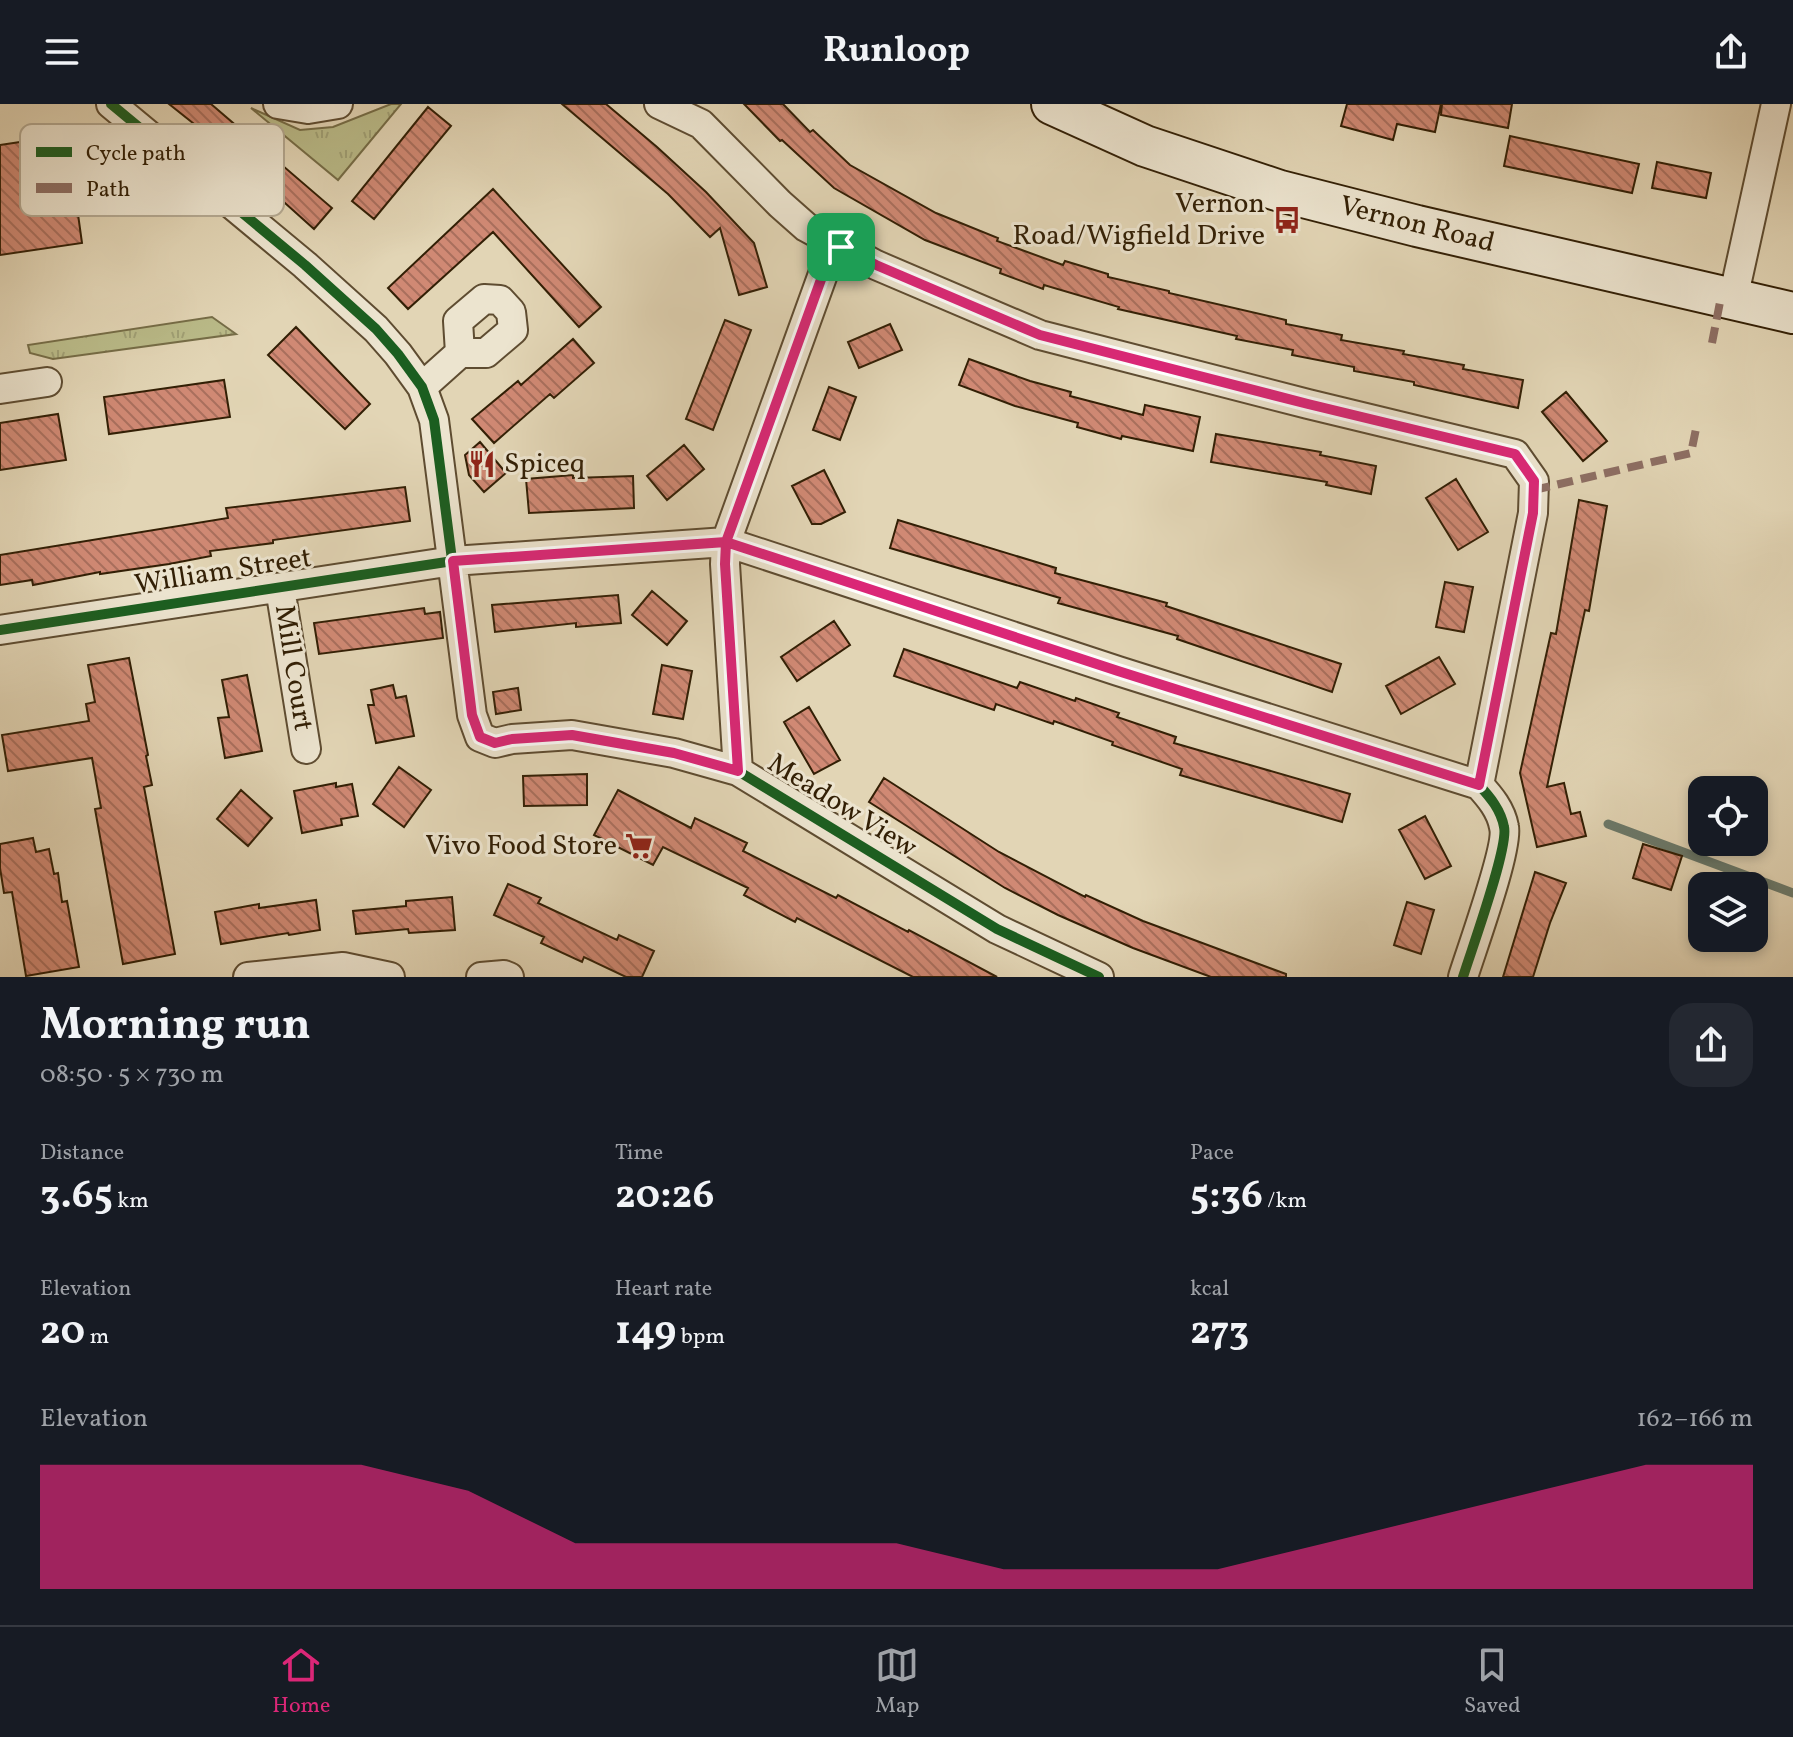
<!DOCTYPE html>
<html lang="en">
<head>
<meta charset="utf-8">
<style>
  body { margin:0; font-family:Vollkorn,serif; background:#242831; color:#f1f3f6; height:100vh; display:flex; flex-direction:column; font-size:30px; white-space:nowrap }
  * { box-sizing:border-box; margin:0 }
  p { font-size:26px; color:#9ea1a6 }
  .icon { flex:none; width:44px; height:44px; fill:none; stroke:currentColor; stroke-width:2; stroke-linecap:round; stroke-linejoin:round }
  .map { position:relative; height:873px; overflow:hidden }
  .side { display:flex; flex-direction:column; background:#171b24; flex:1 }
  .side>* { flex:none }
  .controls { position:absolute; left:1688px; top:672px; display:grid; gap:16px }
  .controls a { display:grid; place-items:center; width:80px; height:80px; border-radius:16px; background:#171b24; box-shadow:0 4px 12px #0003; font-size:40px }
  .pin { position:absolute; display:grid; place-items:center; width:68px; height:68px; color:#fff; margin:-34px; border-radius:16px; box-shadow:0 4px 12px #0006 }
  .round { display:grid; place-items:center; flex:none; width:84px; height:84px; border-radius:24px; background:#242831 }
  .head { display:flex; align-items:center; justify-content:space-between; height:136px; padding:0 40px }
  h1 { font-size:44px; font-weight:700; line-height:60px }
  .figures { display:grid; grid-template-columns:repeat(3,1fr); gap:12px; height:136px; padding:8px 40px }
  .figures div { display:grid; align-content:center }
  .figures b { font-size:40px; font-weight:700 }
  .figures small { font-size:22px; font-weight:400 }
  .figures p { font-size:22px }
  .chart { height:224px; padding:16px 40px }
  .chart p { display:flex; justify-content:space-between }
  .chart svg { width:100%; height:144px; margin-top:8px; fill:#db2777; opacity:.7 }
  header { display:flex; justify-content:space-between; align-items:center; height:104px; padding:0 40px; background:#171b24; font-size:36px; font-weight:700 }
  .tab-bar { display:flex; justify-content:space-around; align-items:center; height:112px; border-top:2px solid #363941; background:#171b24; font-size:22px; color:#9ea1a6 }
  .tab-bar a { display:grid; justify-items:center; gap:4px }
  .tab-bar .active { color:#db2777 }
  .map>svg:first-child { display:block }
  .grass { fill:url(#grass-tufts); stroke:#766d47; stroke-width:2 }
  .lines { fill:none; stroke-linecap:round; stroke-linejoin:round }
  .stream { stroke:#6d7b6c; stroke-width:9 }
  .building { fill:url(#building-back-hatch); stroke:#321f05; stroke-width:2 }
  .street-casing { stroke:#5e4c31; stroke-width:32 }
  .secondary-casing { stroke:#321f05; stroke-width:44 }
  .street { stroke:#ece4cf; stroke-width:28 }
  .secondary { stroke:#ece4cf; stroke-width:40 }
  .quiet { stroke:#8d6e63; stroke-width:8; stroke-dasharray:16 8; stroke-linecap:butt }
  .cycleway-casing { stroke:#ece4cf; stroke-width:15 }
  .cycleway { stroke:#1b5e20; stroke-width:10 }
  .route-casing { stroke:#fff; stroke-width:16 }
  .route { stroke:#db2777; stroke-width:10 }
  .labels { text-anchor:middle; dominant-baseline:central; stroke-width:6; stroke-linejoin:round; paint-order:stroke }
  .poi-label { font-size:28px; fill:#321f05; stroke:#ece4cf; text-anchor:end }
  .street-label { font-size:28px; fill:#321f05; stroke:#ece4cf }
  .key { fill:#ece4cf; stroke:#b4a992; stroke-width:2 }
  .key-label { font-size:22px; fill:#321f05 }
</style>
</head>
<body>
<header><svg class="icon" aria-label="menu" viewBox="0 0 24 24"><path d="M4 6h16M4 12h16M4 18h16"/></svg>Runloop<svg class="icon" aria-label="share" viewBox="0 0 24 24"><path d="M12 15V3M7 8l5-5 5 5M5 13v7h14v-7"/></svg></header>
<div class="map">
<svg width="1793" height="873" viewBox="0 0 1793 873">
  <defs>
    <pattern id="grass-tufts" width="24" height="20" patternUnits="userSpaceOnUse" patternTransform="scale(2)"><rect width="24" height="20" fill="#babb89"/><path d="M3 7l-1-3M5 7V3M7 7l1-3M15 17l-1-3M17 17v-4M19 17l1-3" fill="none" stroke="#a0a075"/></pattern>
    <pattern id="building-back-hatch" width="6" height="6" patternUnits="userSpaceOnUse" patternTransform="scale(2)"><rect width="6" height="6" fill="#d08974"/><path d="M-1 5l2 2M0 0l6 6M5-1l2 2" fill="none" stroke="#a96f5d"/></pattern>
  </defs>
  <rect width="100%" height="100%" fill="#e2d5b5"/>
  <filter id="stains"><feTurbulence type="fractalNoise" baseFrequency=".0025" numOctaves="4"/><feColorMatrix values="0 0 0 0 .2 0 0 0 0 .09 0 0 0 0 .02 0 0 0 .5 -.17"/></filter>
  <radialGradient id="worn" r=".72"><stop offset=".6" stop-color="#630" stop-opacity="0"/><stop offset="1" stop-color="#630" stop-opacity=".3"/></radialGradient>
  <path class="grass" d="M 391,0 L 401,0 L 338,76 L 251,4 L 300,26 L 333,23 Z
    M 212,213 L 236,230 L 53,255 L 30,249 L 28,241 Z"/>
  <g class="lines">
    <path class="stream" d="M 1608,720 L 1793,789"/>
  </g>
  <path class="building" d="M 169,0 L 211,0 L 332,104 L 314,125 L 218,39 Z
    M 562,0 L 606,0 L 657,43 L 706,88 L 754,139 L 767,183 L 739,191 L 720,124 L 710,133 L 668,90 Z
    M 744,0 L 783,0 L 810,28 L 813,26 L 850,61 L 936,109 L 998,134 L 997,137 L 1063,161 L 1065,157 L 1108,170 L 1108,173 L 1169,187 L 1169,189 L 1286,216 L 1286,220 L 1342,231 L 1341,236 L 1404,247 L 1403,250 L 1464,261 L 1463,265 L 1523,276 L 1518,304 L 1414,281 L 1414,278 L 1354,267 L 1354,263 L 1292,251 L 1293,246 L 1236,235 L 1237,232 L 1118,205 L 1119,203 L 1044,181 L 1043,185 L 1000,169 L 1001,165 L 925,136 L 834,84 L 782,36 L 780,37 Z
    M 1347,0 L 1441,0 L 1435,28 L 1397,20 L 1393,36 L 1341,22 Z
    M 1442,0 L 1512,0 L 1508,24 L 1441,11 Z
    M 428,3 L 451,22 L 374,115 L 352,97 Z
    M 67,31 L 82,139 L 0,151 L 0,41 Z
    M 1510,32 L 1639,60 L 1632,89 L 1504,62 Z
    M 1657,58 L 1711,69 L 1706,94 L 1652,84 Z
    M 493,85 L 601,203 L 579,223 L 493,128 L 408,205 L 388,184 Z
    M 725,216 L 751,226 L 713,326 L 686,315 Z
    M 890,220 L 902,246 L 859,264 L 848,238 Z
    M 296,223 L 370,300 L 345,325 L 268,251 Z
    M 573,235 L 594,259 L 554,294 L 550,290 L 494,339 L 472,315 L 518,277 L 521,281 Z
    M 969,255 L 1030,277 L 1071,288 L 1070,292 L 1143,311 L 1145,301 L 1200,313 L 1193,347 L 1122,332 L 1121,335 L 1077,323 L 1078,319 L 1015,302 L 959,281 Z
    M 224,276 L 230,313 L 109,330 L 104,293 Z
    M 829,283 L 856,293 L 840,336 L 813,326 Z
    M 1566,288 L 1607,337 L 1583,357 L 1542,308 Z
    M 58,310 L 66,356 L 0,366 L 0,319 Z
    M 1216,330 L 1321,348 L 1320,351 L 1376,362 L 1371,390 L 1326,381 L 1327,378 L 1211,358 Z
    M 480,338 L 506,369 L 484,388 L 469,371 L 465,351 Z
    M 684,341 L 704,365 L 667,396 L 647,372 Z
    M 824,366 L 845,408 L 821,420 L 812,420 L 792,382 Z
    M 573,371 L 573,374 L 633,372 L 634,404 L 529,409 L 526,375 Z
    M 1456,375 L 1488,428 L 1458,446 L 1426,394 Z
    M 405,383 L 410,417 L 273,436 L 273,439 L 210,447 L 211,452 L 169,460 L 100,470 L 100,468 L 33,481 L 32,476 L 0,481 L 0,451 L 228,414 L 226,404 Z
    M 1579,396 L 1607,402 L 1589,507 L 1585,506 L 1547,683 L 1564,679 L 1571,710 L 1580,708 L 1586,732 L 1537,743 L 1520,669 L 1551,529 L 1556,530 Z
    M 898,416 L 1056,464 L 1055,469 L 1167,499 L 1166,502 L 1341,560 L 1332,588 L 1177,535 L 1178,532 L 1058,499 L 1060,494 L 890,444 Z
    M 1445,478 L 1473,483 L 1464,528 L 1436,523 Z
    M 652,487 L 687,517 L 667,541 L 632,511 Z
    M 618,491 L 621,519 L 576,523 L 576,519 L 495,528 L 492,501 Z
    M 424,504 L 425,510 L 440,508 L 443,534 L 319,550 L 314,519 Z
    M 834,517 L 850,541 L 797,577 L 781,553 Z
    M 904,545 L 1017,584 L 1020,578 L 1075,597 L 1076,594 L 1119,609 L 1117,613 L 1176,633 L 1174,639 L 1350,690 L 1342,718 L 1180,671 L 1182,665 L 1112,641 L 1113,638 L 1054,617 L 1053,620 L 996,600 L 994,606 L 894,572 Z
    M 1439,553 L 1455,580 L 1401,610 L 1386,582 Z
    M 129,554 L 148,651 L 146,652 L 152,681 L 144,683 L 175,850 L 123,860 L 95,705 L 101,704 L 92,654 L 8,667 L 2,631 L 89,617 L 86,600 L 95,598 L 88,561 Z
    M 662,561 L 692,567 L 683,615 L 653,610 Z
    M 247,571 L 262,647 L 225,654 L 218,614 L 229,613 L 222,576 Z
    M 393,581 L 396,594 L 406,592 L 414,632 L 376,639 L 368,601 L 374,601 L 371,586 Z
    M 518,584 L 521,606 L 496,610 L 493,588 Z
    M 809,603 L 840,656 L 814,670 L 784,618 Z
    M 399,663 L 431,686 L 404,723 L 373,700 Z
    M 587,670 L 587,701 L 524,702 L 523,672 Z
    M 884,674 L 999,748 L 1085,793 L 1086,791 L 1143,817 L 1286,870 L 1286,873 L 1211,873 L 1133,844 L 1058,811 L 1005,784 L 869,698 Z
    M 336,679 L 336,683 L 352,680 L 358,712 L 341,715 L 342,721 L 302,729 L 294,687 Z
    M 241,686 L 272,714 L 248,742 L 217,715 Z
    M 618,686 L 691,724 L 695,714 L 747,739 L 743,747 L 836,794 L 838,791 L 908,828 L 909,826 L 997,873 L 913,873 L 797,814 L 795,818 L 744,791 L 748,784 L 663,743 L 653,761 L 594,731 Z
    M 1425,712 L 1451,762 L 1425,775 L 1399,726 Z
    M 33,734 L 36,748 L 49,745 L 54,770 L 58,769 L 62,798 L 67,797 L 79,863 L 26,872 L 12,788 L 4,789 L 0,764 L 0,740 Z
    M 1643,740 L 1682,752 L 1671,786 L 1633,774 Z
    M 1535,768 L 1566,779 L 1550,819 L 1533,873 L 1503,873 Z
    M 508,780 L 541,794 L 538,799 L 617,836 L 619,831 L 654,847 L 642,873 L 626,873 L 584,853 L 582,858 L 541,839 L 544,833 L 494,811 Z
    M 452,793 L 455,826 L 409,829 L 408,825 L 356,830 L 353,807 L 406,802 L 406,797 Z
    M 316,796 L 320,826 L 289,831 L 288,829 L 221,840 L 215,808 L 259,800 L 259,804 Z
    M 1407,798 L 1434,806 L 1421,850 L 1394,841 Z"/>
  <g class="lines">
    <g class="street-casing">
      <path id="street" d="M 111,0 L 305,161 L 376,225 L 398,250 L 422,283 L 434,316 L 472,611 L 480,633 L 495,639 L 512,635 L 572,631 L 674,649 L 738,667 L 997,825 L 1099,873
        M 278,0 L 308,5 L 338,0
        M 659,0 L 701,20 L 780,100 L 806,123 L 876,161 L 1040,231 L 1308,300 L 1515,350 L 1534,377 L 1533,409 L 1479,681
        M 1733,195 L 1776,0
        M 422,283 L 460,249 L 486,249 L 513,226 L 511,208 L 500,196 L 484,195 L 458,217 L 460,249
        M 0,285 L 47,278
        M 280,484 L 306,645
        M 0,526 L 453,457 L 726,438 L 1118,567 L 1479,681 C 1490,693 1501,706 1504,723 C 1509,743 1471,847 1463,873
        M 738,667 L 725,460 L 726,438 L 823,170 L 841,143
        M 248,873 L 343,863 L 390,873
        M 481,873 L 504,871 L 509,873"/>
    </g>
    <g class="secondary-casing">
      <path id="secondary" d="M 1052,0 L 1145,42 L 1280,87 L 1417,122 L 1793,209"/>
    </g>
    <use href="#street" class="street"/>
    <use href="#secondary" class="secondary"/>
    <path class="quiet" d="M 1712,239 L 1721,193
      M 1534,386 L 1691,349 L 1697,320"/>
    <g class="cycleway-casing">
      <path id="cycleway" d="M 111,0 L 305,161 L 376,225 L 398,250 L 422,283 L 434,316 L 472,611 L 480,633 L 495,639 L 512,635 L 572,631 L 674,649 L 738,667 L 997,825 L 1099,873
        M 0,526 L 453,457 L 726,438 L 1118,567 L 1479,681 C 1490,693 1501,706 1504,723 C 1509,743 1471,847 1463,873"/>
    </g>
    <use href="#cycleway" class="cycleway"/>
  </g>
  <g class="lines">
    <g class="route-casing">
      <path id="route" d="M 841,143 L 823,170 L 726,438 L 453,457 L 472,611 L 480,633 L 495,639 L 512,635 L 572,631 L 674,649 L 738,667 L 725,460 L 726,438 L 1118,567 L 1479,681 L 1533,409 L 1534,377 L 1515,350 L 1308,300 L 1040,231 L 876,161 L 841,143"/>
    </g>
    <use href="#route" class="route"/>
  </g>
  <defs>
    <g id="bus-bare" transform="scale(2.16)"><path d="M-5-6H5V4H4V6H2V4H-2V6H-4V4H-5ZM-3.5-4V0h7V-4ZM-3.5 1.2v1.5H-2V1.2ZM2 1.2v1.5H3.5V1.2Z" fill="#8f2418" stroke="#ece4cf" stroke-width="2.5" paint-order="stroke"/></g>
    <g id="restaurant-bare" transform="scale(2.16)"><path d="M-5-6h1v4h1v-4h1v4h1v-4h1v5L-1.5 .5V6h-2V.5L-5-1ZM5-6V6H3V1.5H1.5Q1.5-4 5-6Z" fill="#8f2418" stroke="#ece4cf" stroke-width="2.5" paint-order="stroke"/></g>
    <g id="supermarket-bare" transform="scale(2.16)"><path d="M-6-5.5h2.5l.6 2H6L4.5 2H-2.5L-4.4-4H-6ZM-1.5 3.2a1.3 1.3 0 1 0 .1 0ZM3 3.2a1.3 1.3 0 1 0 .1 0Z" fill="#8f2418" stroke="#ece4cf" stroke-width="2.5" paint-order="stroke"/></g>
  </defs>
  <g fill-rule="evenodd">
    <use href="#bus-bare" x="1287" y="116"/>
    <use href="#restaurant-bare" x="482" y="360"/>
    <use href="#supermarket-bare" x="639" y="742"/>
  </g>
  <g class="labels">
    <g class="poi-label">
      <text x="1265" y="100">Vernon<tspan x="1265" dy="32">Road/Wigfield Drive</tspan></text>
      <text x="504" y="360" text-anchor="start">Spiceq</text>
      <text x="617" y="742">Vivo Food Store</text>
    </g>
    <g class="street-label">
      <text transform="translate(1417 121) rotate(14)">Vernon Road</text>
      <text transform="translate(223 468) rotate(-9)">William Street</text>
      <text transform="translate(293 564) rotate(81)">Mill Court</text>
      <text transform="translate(842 702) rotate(32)">Meadow View</text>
    </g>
  </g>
  <rect x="20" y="20" width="264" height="92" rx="12" class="key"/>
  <rect x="36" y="43" width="36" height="10" fill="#1b5e20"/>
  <rect x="36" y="79" width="36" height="10" fill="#8d6e63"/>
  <g class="key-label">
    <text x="86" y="56">Cycle path</text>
    <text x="86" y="92">Path</text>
  </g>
  <rect width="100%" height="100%" filter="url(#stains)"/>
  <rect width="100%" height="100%" fill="url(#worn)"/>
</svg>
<div class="controls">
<a><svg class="icon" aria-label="locate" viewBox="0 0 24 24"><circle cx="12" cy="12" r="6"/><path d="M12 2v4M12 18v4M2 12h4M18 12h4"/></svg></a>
<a><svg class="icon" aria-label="layers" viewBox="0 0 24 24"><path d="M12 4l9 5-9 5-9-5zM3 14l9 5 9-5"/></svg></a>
</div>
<div class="pin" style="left:841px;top:143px;background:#1e9e55"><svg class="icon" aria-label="arrive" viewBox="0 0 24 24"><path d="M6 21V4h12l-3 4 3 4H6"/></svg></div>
</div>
<section class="side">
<div class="head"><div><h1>Morning run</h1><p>08:50 · 5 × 730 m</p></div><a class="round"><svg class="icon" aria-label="share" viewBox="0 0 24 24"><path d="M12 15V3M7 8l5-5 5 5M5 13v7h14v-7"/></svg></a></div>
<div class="figures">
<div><p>Distance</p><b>3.65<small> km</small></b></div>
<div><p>Time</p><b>20:26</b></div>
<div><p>Pace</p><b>5:36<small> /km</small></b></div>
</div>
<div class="figures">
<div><p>Elevation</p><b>20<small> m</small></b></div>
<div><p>Heart rate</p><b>149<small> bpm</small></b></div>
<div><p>kcal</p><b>273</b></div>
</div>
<div class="chart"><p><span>Elevation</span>162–166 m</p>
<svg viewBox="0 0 160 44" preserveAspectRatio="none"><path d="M0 44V6L10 6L20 6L30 6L40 14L50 30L60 30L70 30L80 30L90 38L100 38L110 38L120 30L130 22L140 14L150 6L160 6V44z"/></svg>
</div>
</section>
<nav class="tab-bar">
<a class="active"><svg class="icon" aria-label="home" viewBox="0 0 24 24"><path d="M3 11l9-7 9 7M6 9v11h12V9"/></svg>Home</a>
<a><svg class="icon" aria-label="map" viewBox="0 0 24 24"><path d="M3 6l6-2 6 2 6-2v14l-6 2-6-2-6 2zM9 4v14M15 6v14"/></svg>Map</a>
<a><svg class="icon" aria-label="saved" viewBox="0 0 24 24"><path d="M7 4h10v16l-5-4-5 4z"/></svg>Saved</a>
</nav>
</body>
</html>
